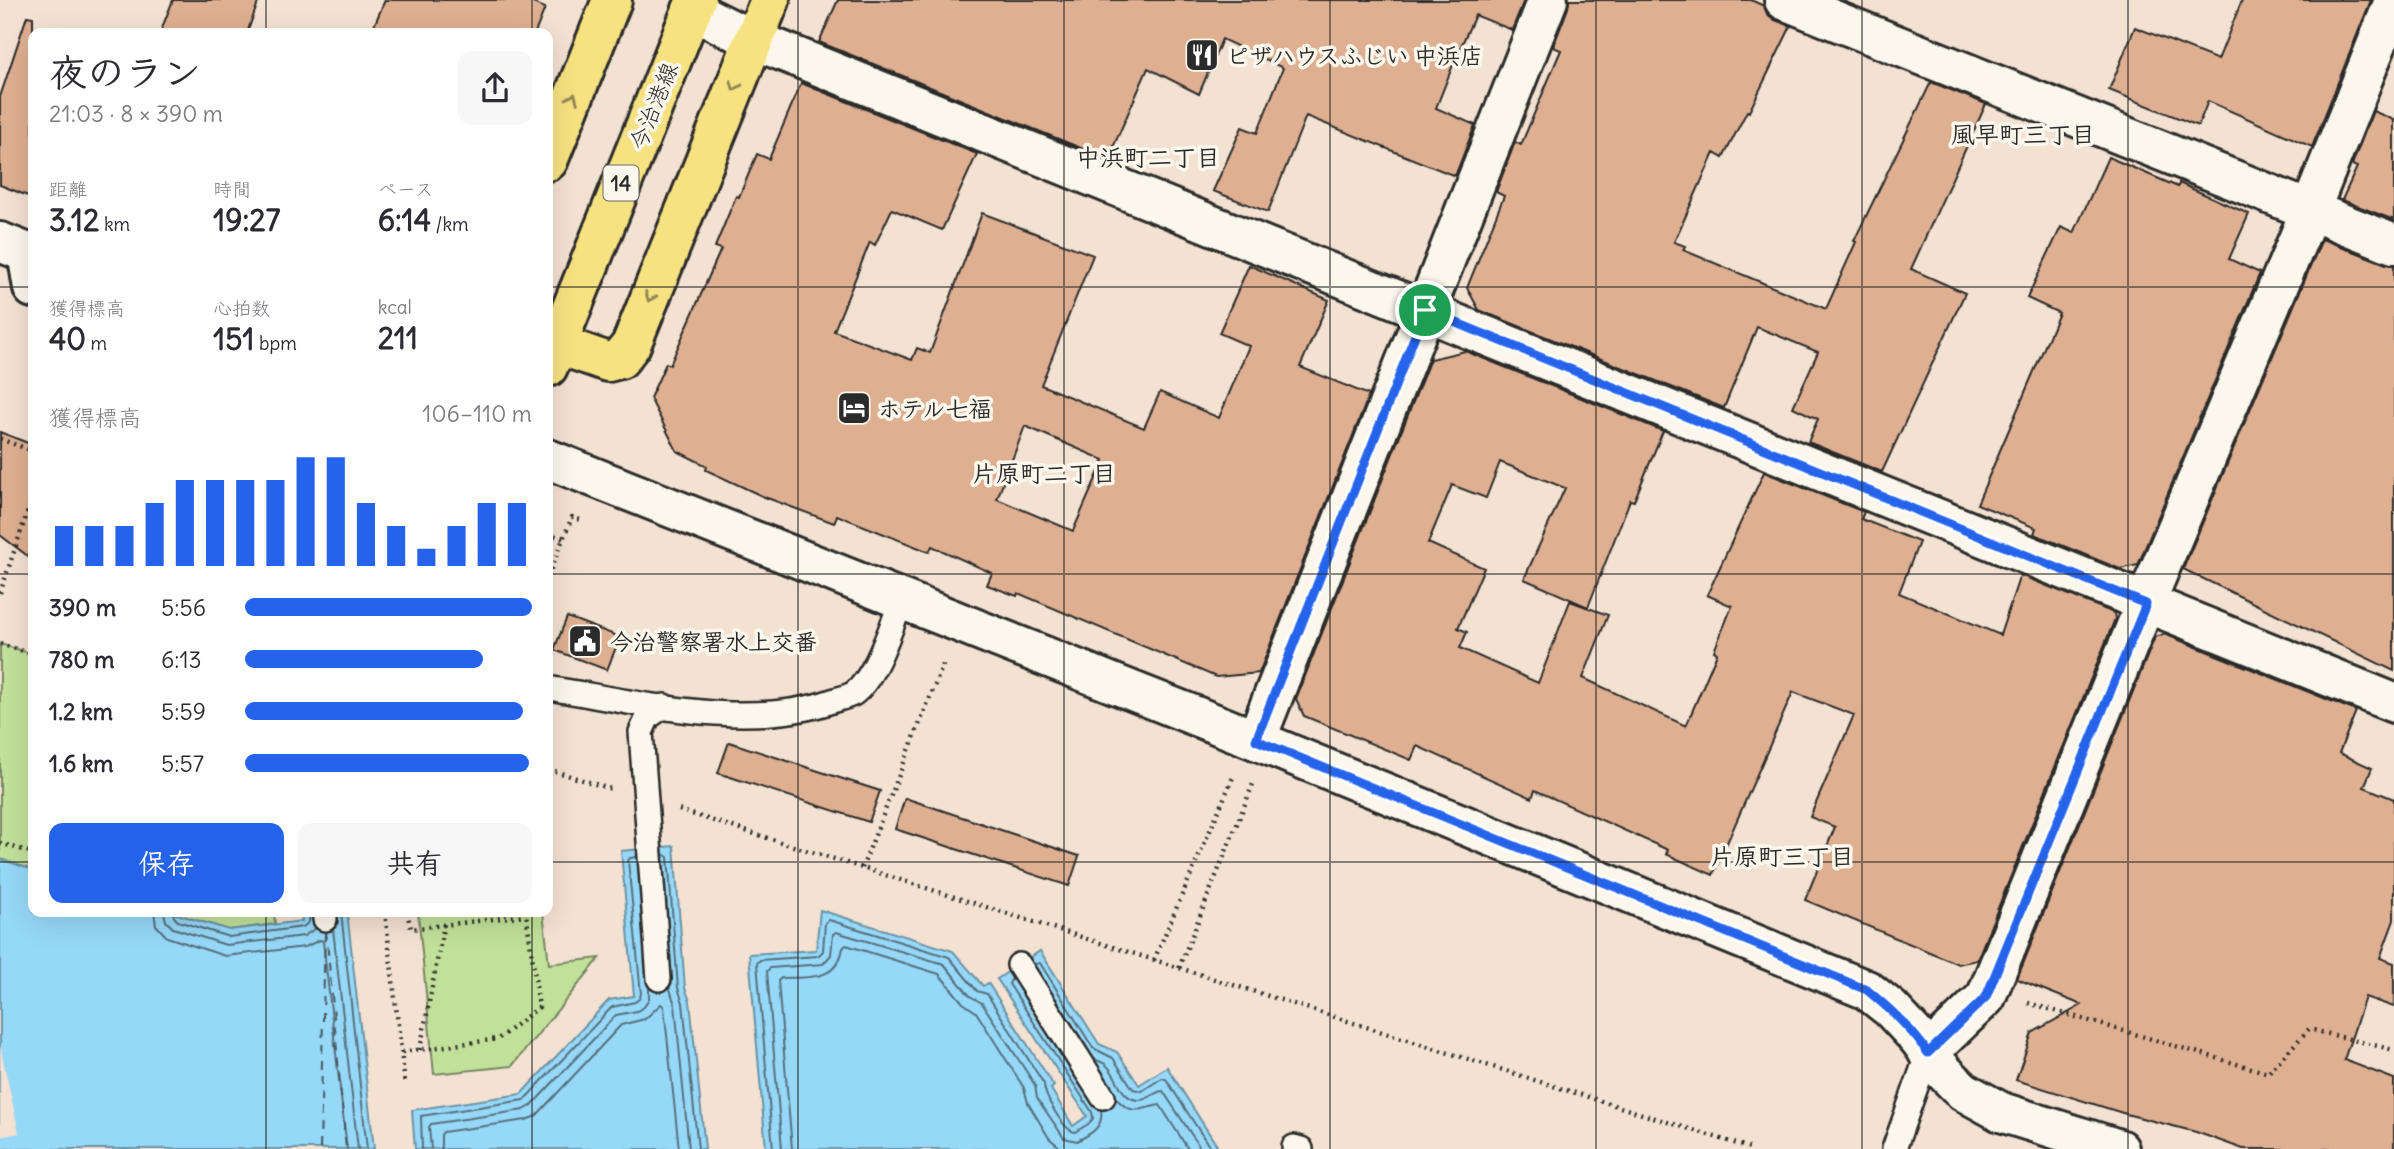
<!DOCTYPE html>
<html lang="ja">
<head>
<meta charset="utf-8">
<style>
  body { margin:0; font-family:Delius,"Klee One",sans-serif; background:#f7f7f7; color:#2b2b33; height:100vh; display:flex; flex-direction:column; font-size:26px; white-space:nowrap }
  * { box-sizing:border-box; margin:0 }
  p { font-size:23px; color:#7c7c81 }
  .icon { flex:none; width:38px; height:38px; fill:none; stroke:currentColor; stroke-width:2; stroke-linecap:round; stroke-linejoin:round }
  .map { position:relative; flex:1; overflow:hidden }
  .panel { position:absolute; left:28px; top:28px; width:525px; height:889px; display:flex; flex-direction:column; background:#fff; border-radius:14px; box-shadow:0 7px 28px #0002 }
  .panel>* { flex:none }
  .pin { position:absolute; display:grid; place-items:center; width:60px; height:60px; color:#fff; margin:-30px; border:4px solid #fff; border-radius:50%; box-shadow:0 2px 7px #0007 }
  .round { display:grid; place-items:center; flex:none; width:74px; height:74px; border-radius:14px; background:#f7f7f7 }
  .head { display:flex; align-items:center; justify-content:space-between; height:119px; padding:0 21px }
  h1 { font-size:38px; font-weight:700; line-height:52px }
  .stats { display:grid; grid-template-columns:repeat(3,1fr); gap:10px; height:119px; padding:7px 21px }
  .stats div { display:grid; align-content:center }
  .stats b { font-size:30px; font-weight:700 }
  .stats small { font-size:19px; font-weight:400 }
  .stats p { font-size:19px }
  .chart { height:196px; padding:14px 21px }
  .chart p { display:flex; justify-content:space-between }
  .chart svg { width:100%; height:126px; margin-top:7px; stroke:#2563eb; stroke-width:6 }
  .primary-button { display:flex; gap:14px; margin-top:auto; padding:14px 21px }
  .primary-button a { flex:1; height:80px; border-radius:14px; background:#2563eb; color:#fff; font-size:28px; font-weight:700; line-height:80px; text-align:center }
  .primary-button a+a { background:#f7f7f7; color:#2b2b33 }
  ul { padding:0 21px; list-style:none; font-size:23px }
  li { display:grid; grid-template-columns:112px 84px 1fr; align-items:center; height:52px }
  li i { height:18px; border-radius:9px; background:#2563eb }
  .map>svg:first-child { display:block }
  .green { fill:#c1e099; stroke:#768662; stroke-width:2 }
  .water { fill:#96d8f8; stroke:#6b93a6; stroke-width:2 }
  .pier { fill:#f3e1d1 }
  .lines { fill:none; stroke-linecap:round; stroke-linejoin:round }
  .shore { stroke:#56707d; stroke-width:2 }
  .ferry { stroke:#46565e; stroke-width:2; stroke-dasharray:9 7; stroke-linecap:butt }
  .building { fill:#dfaf91; stroke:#2b2b2b; stroke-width:2; fill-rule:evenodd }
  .lane-casing { stroke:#2b2b2b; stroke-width:28 }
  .street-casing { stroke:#2b2b2b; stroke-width:44 }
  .secondary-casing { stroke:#2b2b2b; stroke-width:44 }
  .primary-casing { stroke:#2b2b2b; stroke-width:44 }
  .path { stroke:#2b2b2b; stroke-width:4.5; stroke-dasharray:2 5; stroke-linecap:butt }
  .lane { stroke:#fbf7ec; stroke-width:23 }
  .street { stroke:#fbf7ec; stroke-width:38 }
  .secondary { stroke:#fbf7ec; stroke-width:38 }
  .primary { stroke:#f7e281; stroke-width:38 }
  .oneway { stroke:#918656 }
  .route-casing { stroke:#fff; stroke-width:14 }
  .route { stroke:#2563eb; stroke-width:9 }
  .grid { fill:none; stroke:#2b2b2b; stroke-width:2; stroke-opacity:0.55 }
  .labels { text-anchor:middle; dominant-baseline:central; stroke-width:7; stroke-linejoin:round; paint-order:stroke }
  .shield { fill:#fbf7ec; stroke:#696865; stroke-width:2 }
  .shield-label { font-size:21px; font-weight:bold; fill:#2b2b2b }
  .poi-label { font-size:23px; font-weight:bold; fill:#2b2b2b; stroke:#fbf7ec; text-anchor:start }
  .street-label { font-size:23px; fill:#2b2b2b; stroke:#fbf7ec }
  .neighbourhood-label { font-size:24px; font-weight:bold; fill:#2b2b2b; stroke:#fbf7ec }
</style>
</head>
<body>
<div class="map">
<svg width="2394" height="1149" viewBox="0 0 2394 1149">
  <rect width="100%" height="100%" fill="#f3e1d1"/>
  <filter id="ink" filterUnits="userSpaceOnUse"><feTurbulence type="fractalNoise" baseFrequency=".0143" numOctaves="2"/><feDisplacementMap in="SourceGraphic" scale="14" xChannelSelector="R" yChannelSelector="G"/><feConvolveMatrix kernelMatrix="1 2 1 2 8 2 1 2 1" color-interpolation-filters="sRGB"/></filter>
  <g filter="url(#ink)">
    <path class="green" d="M 0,644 L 33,654 L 33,870 L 0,859 Z
      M 170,912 L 274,912 L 275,924 L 229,930 Z
      M 418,912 L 543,912 L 549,964 L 600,958 L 512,1066 L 434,1074 Z"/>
    <path class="water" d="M 674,846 L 685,988 L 690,1001 L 705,1149 L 415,1149 L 412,1110 L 521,1094 L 609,1000 L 634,996 L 621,851 Z
      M 0,859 L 33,870 L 33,912 L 170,912 L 229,930 L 302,921 L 302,912 L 347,912 L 374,1149 L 0,1149 Z
      M 820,910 L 953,951 L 983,986 L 988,983 L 1054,1086 L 1051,1089 L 1073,1126 L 1087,1116 L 997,979 L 1040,951 L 1099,1044 L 1117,1052 L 1139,1085 L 1167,1067 L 1219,1149 L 766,1149 L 749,954 L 816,950 Z"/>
    <path class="pier" d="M 0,1045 L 19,1133 L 0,1137 Z"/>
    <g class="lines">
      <path class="shore" d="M 663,854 L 668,857 L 678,988 L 683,1003 L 698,1149
        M 154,912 L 156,925 L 167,937 L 225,956 L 305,947 L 320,940 L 323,941 L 347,1149
        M 164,912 L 166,921 L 173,928 L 226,945 L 304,936 L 316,928
        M 173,912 L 174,917 L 178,921 L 229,937 L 303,927 L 309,922 L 309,912
        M 341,912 L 367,1149
        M 333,929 L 358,1149
        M 1034,964 L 1040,963 L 1093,1048 L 1113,1058 L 1133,1089 L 1142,1091 L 1162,1078 L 1166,1079 L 1211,1149
        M 669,986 L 675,1005 L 689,1149
        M 1095,1059 C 1098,1061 1102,1062 1105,1064 C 1118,1073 1119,1099 1138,1100 C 1148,1101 1155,1091 1163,1091 L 1201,1149
        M 1116,1098 C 1132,1117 1141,1108 1160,1105 L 1188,1149
        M 422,1149 L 421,1116 L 524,1100 L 612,1007 L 635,1002 L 639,999 L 641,994 L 628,861 L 630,858 L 637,857
        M 431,1149 L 429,1127 L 431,1124 L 524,1110 L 531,1106 L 616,1015 L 637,1011 L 644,1007 L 649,999 L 649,987
        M 441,1149 L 441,1135 L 443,1132 L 526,1120 L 536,1116 L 621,1025 L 645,1019 L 661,1004 L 664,1007 L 679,1149
        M 773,1149 L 757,963 L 760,960 L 818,956 L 823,951 L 825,923 L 829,920 L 949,957 L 977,991 L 987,994 L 1044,1084 C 1044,1096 1063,1130 1075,1132 L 1090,1123 L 1093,1118 L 1092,1112 L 1009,984 L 1012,978
        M 782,1149 L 767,971 L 770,968 L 823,964 L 831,955 L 833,934 L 836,932 L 944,964 L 970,996 L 982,1003 L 1035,1085 L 1037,1098 L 1064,1138 L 1077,1141 C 1091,1134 1104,1127 1101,1110
        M 792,1149 L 778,981 L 781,978 C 808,977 837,982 843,948 L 846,945 L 939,974 L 963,1003 L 976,1012 L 1024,1088 L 1028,1103 L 1049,1138 L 1062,1149"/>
      <path class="ferry" d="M 326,930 L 346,1149
        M 320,1149 L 325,930"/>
    </g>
    <path class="building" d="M 173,0 L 259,0 L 247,33 L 160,33 Z
      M 385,0 L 526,0 L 545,8 L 535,33 L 371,33 Z
      M 838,0 L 1524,0 L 1512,30 L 1475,15 L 1457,55 L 1436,108 L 1475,125 L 1455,176 L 1306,116 L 1268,212 L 1213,191 L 1242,127 L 1257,133 L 1283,68 L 1222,39 L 1199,94 L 1148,68 L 1108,159 L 819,42 Z
      M 1569,0 L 1751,0 L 1764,6 L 1767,14 L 1775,20 L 1791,26 L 1749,112 L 1747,111 L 1723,158 L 1714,153 L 1674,242 L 1685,246 L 1683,250 L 1826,309 L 1856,242 L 1854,241 L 1931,82 L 1986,104 L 1911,269 L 1965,293 L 1882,472 L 1808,442 L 1818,419 L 1793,407 L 1818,352 L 1757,327 L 1724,408 L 1479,310 L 1467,288 L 1504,196 L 1496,192 L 1515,142 L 1521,145 L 1561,50 L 1553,47 L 1568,8 Z
      M 2242,0 L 2371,0 L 2312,147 L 2208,101 L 2198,126 L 2109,90 L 2135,27 L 2218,60 Z
      M 27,16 L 33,17 L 33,198 L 0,185 L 0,97 Z
      M 801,83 L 977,154 L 942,230 L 892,209 L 875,245 L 870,242 L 834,331 L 912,360 L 917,348 L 930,353 L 982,213 L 1093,255 L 1041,385 L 1144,428 L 1160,392 L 1219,418 L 1249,346 L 1219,333 L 1249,265 L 1329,300 L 1300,367 L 1369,395 L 1259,673 L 1216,677 L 1018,593 L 1017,596 L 987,585 L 992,573 L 932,546 L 929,552 L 837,515 L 834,523 L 762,496 L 706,470 L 707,466 L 677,451 L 650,398 L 666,363 L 670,365 L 721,249 L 715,247 L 736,196 L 739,197 L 757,154 L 769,159 ZM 1025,426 L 1104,460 L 1073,531 L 997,499 Z
      M 2373,111 L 2394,120 L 2394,220 L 2342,200 L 2357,167 L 2352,165 Z
      M 2108,157 L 2178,187 L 2179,183 L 2249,214 L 2229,259 L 2260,273 L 2138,565 L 2120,569 L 2034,534 L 2036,528 L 1977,504 L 2059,313 L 2027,298 L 2061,227 L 2074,233 Z
      M 2322,239 L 2386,264 L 2394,265 L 2394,671 L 2183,569 Z
      M 1465,351 L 1663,431 L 1634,501 L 1630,500 L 1588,607 L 1524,579 L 1565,488 L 1500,462 L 1486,498 L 1452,485 L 1428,543 L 1484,568 L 1458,628 L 1467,632 L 1460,648 L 1538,683 L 1570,601 L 1608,615 L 1583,678 L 1686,726 L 1717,653 L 1714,651 L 1732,606 L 1707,595 L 1764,472 L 1864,512 L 1861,519 L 1919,542 L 1899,593 L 2000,635 L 2020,575 L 2114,613 L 2115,619 L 1977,960 L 1958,964 L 1805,900 L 1835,827 L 1810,817 L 1854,715 L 1793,692 L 1713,875 L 1666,854 L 1668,850 L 1535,790 L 1532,798 L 1417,746 L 1411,760 L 1304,716 L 1296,699 L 1430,359 Z
      M 0,432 L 33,445 L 33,560 L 0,535 Z
      M 567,617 L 620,637 L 607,670 L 554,650 Z
      M 2164,634 L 2356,711 L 2339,753 L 2372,768 L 2364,787 L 2394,799 L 2394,920 L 2380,958 L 2394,963 L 2394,1007 L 2365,997 L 2344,1060 L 2394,1079 L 2394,1149 L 2243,1149 L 2196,1132 L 2126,1114 L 2016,1080 L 2032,1033 L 2082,1005 L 2017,979 L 2155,637 Z
      M 729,742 L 880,791 L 869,822 L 718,773 Z
      M 905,798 L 1079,856 L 1069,886 L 895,829 Z"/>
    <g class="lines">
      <g class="lane-casing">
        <path id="lane" d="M 548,688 C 636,702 747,731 832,701 C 838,699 847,697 853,694 C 876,678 891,626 902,600
          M 324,912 L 325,919
          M 1019,965 L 1103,1097
          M 659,979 L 641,732 L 648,717 L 664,706
          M 1295,1149 L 1294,1147 L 1301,1149
          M 1894,1149 L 1928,1053"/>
      </g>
      <g class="street-casing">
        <path id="street" d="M 1784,0 L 2394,244
          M 692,10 L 747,37 L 2394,703
          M 27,252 L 33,288
          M 1256,740 L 1548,0
          M 1928,1053 L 1986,997 L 2145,604 L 2310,211 L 2394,1
          M 2001,1112 L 2119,1149"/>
      </g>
      <g class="secondary-casing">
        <path id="secondary" d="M 0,242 L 33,255
          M 548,459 L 1256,740 L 1867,990 L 1891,1009 L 1918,1038 L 1943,1071 L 1963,1091 L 2001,1112"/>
      </g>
      <g class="primary-casing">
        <path id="primary" d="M 548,161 L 612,0
          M 548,341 L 608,362 L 620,359 L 631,345 L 770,0
          M 548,367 L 696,0"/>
      </g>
      <path class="path" d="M 0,439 L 33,451
        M 548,533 L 563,539
        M 548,576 L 572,517 L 583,521
        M 0,593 L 33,496
        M 0,644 L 33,654
        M 548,769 L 614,790
        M 679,810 L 1753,1149
        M 0,843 L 33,853
        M 862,868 L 945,660
        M 234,912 L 244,915
        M 385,912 L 405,1085
        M 407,912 L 411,929 L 526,915
        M 1154,960 L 1234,775
        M 1179,968 L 1253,784
        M 2028,1003 L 2268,1073 L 2309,1029 L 2394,1050
        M 420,1050 L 444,924
        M 402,1052 L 498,1039 L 539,1007 L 526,912"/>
      <use href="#lane" class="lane"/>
      <use href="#street" class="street"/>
      <use href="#secondary" class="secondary"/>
      <use href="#primary" class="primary"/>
    </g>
    <defs><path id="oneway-chevron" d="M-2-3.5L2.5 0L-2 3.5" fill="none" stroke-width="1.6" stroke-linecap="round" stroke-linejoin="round" transform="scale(1.75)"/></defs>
    <g class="oneway">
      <use href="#oneway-chevron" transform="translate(735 86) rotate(112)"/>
      <use href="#oneway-chevron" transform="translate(573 98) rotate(-68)"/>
      <use href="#oneway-chevron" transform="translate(650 297) rotate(112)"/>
    </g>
  </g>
  <g class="lines" filter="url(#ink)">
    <g class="route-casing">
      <path id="route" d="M 1425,310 L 2146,604 L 1986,997 L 1928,1053 C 1911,1028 1890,1009 1867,990 L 1256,740 Z"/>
    </g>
    <use href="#route" class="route"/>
  </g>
  <path class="grid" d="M 266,0 L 266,33M 532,0 L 532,33M 798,0 L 798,1149M 1064,0 L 1064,1149M 1330,0 L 1330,1149M 1596,0 L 1596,1149M 1862,0 L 1862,1149M 2128,0 L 2128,1149M 0,287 L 33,287M 548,287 L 2394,287M 0,574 L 33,574M 548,574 L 2394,574M 0,862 L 33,862M 548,862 L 2394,862M 266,912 L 266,1149M 532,912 L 532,1149"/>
  <defs>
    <g id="restaurant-square" transform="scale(1.75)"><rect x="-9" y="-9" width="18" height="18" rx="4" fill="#2b2b2b" stroke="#fbf7ec"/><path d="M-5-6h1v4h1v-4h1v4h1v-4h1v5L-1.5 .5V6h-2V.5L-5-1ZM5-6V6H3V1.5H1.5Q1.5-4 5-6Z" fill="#fff"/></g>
    <g id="hotel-square" transform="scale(1.75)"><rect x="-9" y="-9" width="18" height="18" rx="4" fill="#2b2b2b" stroke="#fbf7ec"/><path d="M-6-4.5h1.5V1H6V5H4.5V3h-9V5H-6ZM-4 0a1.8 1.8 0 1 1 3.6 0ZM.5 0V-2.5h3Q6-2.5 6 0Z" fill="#fff"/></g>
    <g id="civic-square" transform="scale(1.75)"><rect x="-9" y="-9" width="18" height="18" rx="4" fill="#2b2b2b" stroke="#fbf7ec"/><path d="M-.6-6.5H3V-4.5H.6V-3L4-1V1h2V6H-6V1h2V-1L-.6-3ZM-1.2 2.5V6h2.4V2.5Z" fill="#fff"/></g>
  </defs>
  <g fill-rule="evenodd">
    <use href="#restaurant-square" x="1202" y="55"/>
    <use href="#hotel-square" x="854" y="408"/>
    <use href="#civic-square" x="585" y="641"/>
  </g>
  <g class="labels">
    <rect class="shield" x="603.5" y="165.5" width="35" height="35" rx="5"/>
    <g class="shield-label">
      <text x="621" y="183">14</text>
    </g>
    <g class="poi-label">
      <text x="1226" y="55">ピザハウスふじい 中浜店</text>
      <text x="878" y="408">ホテル七福</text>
      <text x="610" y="641">今治警察署水上交番</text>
    </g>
    <g class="street-label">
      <text transform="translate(653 106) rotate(-68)">今治港線</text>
    </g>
    <g class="neighbourhood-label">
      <text x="2023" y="134">風早町三丁目</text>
      <text x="1148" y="157">中浜町二丁目</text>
      <text x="1044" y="473">片原町二丁目</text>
      <text x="1782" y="856">片原町三丁目</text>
    </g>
  </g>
</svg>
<div class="pin" style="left:1425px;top:310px;background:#1e9e55"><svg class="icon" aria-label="arrive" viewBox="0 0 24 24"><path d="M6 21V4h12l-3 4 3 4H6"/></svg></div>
<section class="panel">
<div class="head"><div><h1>夜のラン</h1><p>21:03 · 8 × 390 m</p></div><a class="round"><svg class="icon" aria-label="share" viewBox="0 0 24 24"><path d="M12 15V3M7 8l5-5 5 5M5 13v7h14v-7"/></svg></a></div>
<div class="stats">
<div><p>距離</p><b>3.12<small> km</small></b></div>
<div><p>時間</p><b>19:27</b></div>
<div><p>ペース</p><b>6:14<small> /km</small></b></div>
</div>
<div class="stats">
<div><p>獲得標高</p><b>40<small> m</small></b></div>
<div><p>心拍数</p><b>151<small> bpm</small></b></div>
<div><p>kcal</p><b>211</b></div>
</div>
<div class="chart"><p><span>獲得標高</span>106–110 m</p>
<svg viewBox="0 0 160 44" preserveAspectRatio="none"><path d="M5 44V30M15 44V30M25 44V30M35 44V22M45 44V14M55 44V14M65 44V14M75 44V14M85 44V6M95 44V6M105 44V22M115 44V30M125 44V38M135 44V30M145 44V22M155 44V22"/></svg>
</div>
<ul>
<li><b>390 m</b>5:56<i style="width:100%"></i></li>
<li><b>780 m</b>6:13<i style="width:83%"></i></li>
<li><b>1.2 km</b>5:59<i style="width:97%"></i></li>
<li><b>1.6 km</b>5:57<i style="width:99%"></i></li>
</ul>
<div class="primary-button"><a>保存</a><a>共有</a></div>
</section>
</div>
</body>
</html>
